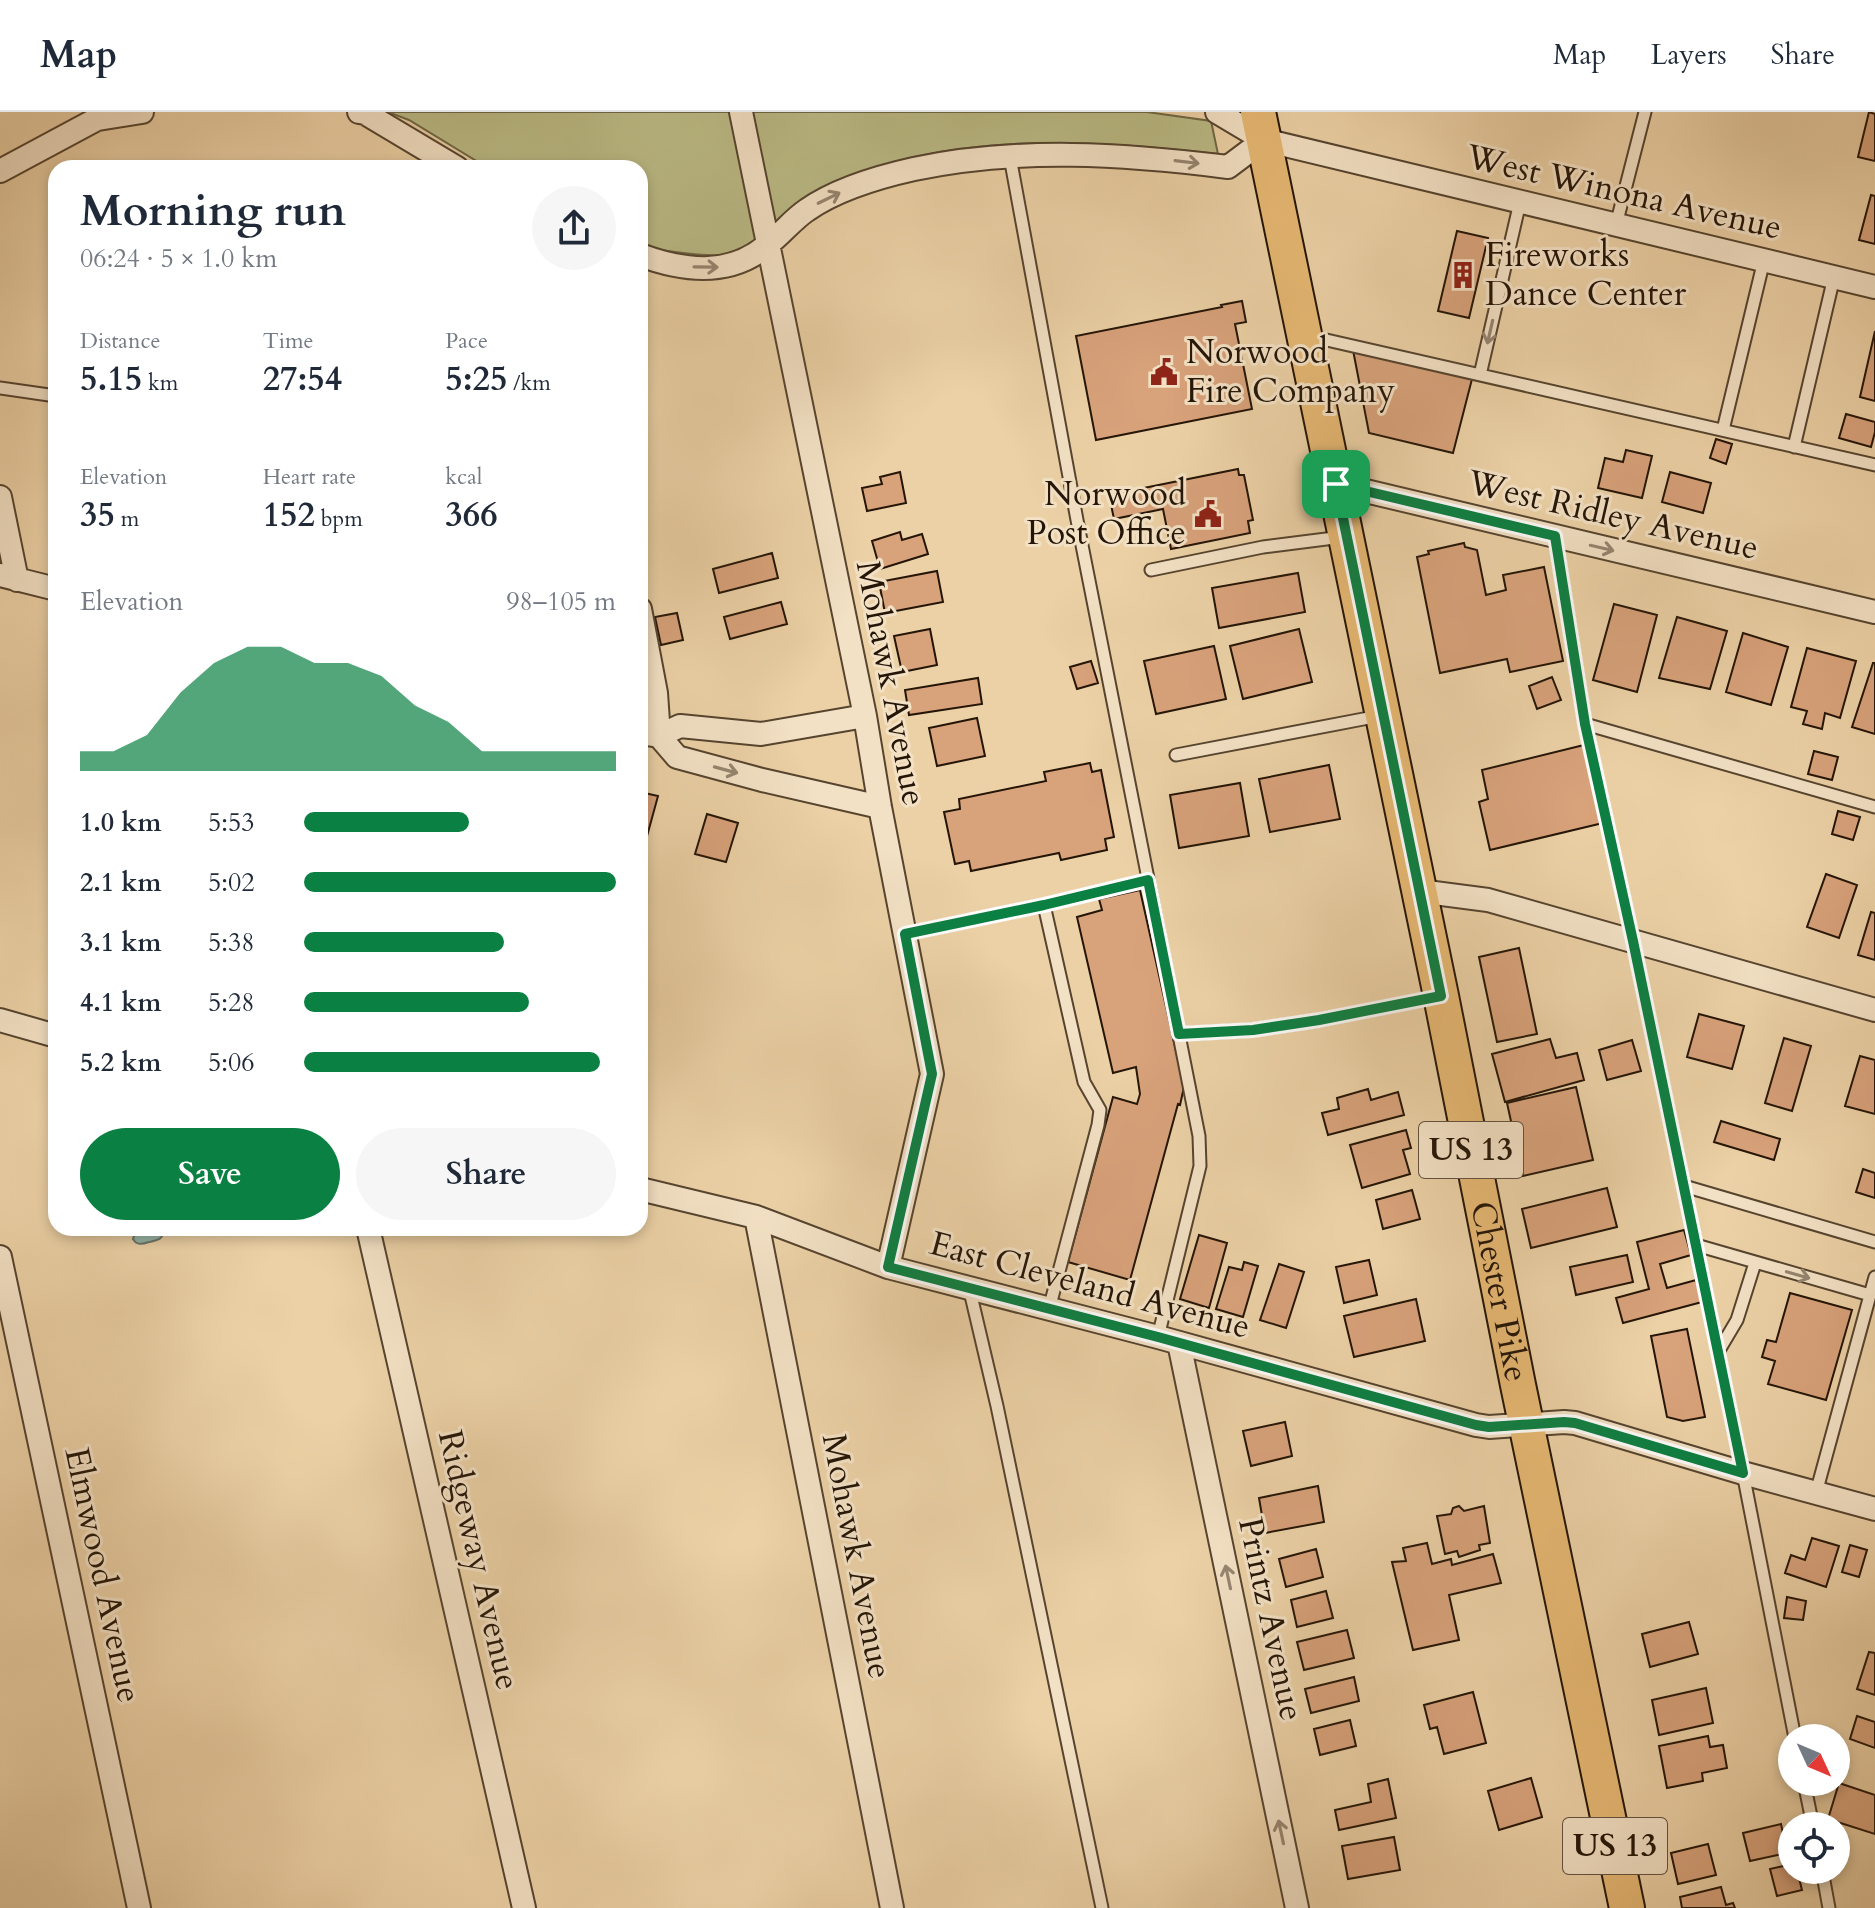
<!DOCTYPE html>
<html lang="en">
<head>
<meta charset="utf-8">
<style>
  body { margin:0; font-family:Cardo,serif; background:#f6f6f7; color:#1f2937; height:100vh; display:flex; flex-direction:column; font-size:30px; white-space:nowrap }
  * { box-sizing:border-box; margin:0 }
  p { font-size:26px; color:#747a83 }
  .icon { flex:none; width:44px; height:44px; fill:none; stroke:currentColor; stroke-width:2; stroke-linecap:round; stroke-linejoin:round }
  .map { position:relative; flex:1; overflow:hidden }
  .details { position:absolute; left:48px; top:48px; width:600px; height:1076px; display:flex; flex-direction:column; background:#fff; border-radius:24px; box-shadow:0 4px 12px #0003 }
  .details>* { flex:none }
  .needle { width:52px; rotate:134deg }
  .fabs { position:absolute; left:1778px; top:1612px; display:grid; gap:16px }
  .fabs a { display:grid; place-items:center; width:72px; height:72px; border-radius:50%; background:#fff; box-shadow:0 4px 12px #0003; font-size:40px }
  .pin { position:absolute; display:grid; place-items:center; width:68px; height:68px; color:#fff; margin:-34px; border-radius:16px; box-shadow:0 4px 12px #0006 }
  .round { display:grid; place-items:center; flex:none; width:84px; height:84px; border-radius:42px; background:#f6f6f7 }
  .summary { display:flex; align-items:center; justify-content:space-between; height:136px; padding:0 32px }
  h1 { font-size:44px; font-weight:700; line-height:60px }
  .stats { display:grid; grid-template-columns:repeat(3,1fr); gap:12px; height:136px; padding:8px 32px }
  .stats div { display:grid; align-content:center }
  .stats b { font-size:34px; font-weight:700 }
  .stats small { font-size:22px; font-weight:400 }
  .stats p { font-size:22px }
  .chart { height:224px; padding:16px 32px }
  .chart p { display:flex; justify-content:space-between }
  .chart svg { width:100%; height:144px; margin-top:8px; fill:#0b8043; opacity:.7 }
  .action { display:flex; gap:16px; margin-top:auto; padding:16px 32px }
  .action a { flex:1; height:92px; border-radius:48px; background:#0b8043; color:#fff; font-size:32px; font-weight:700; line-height:92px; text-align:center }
  .action a+a { background:#f6f6f7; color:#1f2937 }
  ul { padding:0 32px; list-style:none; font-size:26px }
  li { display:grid; grid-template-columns:128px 96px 1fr; align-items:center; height:60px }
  li i { height:20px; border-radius:10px; background:#0b8043 }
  header { display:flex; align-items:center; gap:48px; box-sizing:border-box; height:112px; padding:0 40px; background:#fff; border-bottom:2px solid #e0e1e3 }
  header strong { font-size:38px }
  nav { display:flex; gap:44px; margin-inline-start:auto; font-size:28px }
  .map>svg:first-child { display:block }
  .green { fill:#baba85; stroke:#6f6846; stroke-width:2 }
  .water { fill:#99b7aa; stroke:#6a7669; stroke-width:2 }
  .building { fill:#d8a27b; stroke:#241507; stroke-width:2 }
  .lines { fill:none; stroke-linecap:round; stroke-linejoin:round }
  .lane-casing { stroke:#56442f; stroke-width:15 }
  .street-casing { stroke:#56442f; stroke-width:26 }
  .primary-casing { stroke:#241507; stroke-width:38 }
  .lane { stroke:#f3e1c5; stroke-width:11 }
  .street { stroke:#f3e1c5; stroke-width:22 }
  .primary { stroke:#e6b873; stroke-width:34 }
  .oneway { stroke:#968570 }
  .route-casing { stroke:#fff; stroke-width:16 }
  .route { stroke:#0b8043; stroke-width:10 }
  .labels { text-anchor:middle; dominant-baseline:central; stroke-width:6; stroke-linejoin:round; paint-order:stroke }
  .shield { fill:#f3e1c5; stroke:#625240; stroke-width:2 }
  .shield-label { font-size:32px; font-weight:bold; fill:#241507 }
  .street-label { font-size:34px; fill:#241507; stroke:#f3e1c5 }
  .poi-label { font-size:34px; fill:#241507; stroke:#f3e1c5; text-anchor:start }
</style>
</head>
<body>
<header>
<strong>Map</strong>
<nav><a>Map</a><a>Layers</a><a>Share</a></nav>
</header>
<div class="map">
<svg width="1875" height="1796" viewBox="0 0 1875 1796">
  <rect width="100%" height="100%" fill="#ecd1a6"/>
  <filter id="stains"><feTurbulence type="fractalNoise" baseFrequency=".0025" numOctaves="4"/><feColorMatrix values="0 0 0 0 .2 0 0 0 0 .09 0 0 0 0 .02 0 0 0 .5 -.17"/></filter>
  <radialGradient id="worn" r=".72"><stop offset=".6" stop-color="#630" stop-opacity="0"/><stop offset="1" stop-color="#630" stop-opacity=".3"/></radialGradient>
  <path class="green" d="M 388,0 L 1147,0 L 1211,9 L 1218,42 C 1106,29 982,21 874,56 C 849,64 823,73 801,88 C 779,103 756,137 729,142 C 708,146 672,139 650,137 L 640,133 L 640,56 L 488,56 L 409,8 Z"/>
  <path class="water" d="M 146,1116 L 161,1116 C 165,1127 159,1128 149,1130 C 146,1131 140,1133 137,1131 C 135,1131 134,1128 133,1127 L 136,1118 Z"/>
  <path class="building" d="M 1869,0 L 1875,2 L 1875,49 L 1858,45 Z
    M 1871,83 L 1875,84 L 1875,132 L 1859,128 Z
    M 1457,119 L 1488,126 L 1469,206 L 1438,199 Z
    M 1242,189 L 1246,210 L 1235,212 L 1252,297 L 1096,328 L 1076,224 L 1222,195 L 1221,193 Z
    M 1875,219 L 1875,289 L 1860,285 Z
    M 1353,238 L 1472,267 L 1453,341 L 1369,321 Z
    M 1846,302 L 1875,310 L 1875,320 L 1871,335 L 1839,326 Z
    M 1716,327 L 1732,332 L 1726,352 L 1710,346 Z
    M 1626,338 L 1652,344 L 1642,386 L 1598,376 L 1605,346 L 1623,350 Z
    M 1238,357 L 1239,363 L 1244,363 L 1253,408 L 1248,409 L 1250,421 L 1171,437 L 1163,397 L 1114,407 L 1109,383 Z
    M 900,360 L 906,391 L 867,399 L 862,376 L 882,372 L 880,365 Z
    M 1670,360 L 1711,371 L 1703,401 L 1662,390 Z
    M 900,420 L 902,428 L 922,422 L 928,442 L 880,457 L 872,429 Z
    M 1464,431 L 1465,435 L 1477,438 L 1486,483 L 1506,478 L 1503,463 L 1544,455 L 1563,549 L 1510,560 L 1507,547 L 1440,561 L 1417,445 L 1429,442 L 1428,439 Z
    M 772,441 L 778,466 L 719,481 L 713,457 Z
    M 937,459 L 943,490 L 885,501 L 879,470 Z
    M 1298,461 L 1305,500 L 1219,516 L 1212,476 Z
    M 781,490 L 787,512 L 730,527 L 724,505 Z
    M 1614,492 L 1657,503 L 1637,580 L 1593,568 Z
    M 677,501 L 683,528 L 661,533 L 655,505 Z
    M 1677,505 L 1727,519 L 1710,577 L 1659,566 Z
    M 930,517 L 937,553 L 902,560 L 894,524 Z
    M 1299,517 L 1312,570 L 1243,587 L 1230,534 Z
    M 1743,521 L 1788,535 L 1771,593 L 1726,580 Z
    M 1214,534 L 1226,587 L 1156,602 L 1144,549 Z
    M 1807,536 L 1856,549 L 1840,606 L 1825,601 L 1822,617 L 1803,612 L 1807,599 L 1791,595 Z
    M 1091,549 L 1098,571 L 1077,577 L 1070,555 Z
    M 1873,551 L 1875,551 L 1875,622 L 1852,615 Z
    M 1552,565 L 1561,588 L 1537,597 L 1529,574 Z
    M 978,566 L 982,592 L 909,603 L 905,578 Z
    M 977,606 L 985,644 L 937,654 L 929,616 Z
    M 1584,633 L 1603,711 L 1490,738 L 1479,690 L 1488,687 L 1482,658 Z
    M 1814,639 L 1838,645 L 1832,668 L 1808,662 Z
    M 1090,651 L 1092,660 L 1101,658 L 1114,725 L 1105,727 L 1107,738 L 1061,748 L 1059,741 L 971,759 L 969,749 L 955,752 L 944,700 L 960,697 L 959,687 L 1046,669 L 1044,660 Z
    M 1329,653 L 1340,707 L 1270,720 L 1259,667 Z
    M 1240,671 L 1249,724 L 1179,736 L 1170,683 Z
    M 640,680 L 658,684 L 641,746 L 640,746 Z
    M 1838,699 L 1860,705 L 1853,728 L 1832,722 Z
    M 707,702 L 738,711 L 726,750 L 695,742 Z
    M 1826,762 L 1857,773 L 1839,826 L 1807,815 Z
    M 1140,778 L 1184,975 L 1180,993 L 1178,992 L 1130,1168 L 1068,1150 L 1113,985 L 1137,992 L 1140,982 L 1136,955 L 1113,961 L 1077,805 L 1102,798 L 1099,787 Z
    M 1871,800 L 1875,801 L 1875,848 L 1858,843 Z
    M 1519,836 L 1537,922 L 1497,930 L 1479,845 Z
    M 1699,902 L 1744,914 L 1732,957 L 1687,945 Z
    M 1784,926 L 1811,934 L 1792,999 L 1765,991 Z
    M 1550,927 L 1556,946 L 1577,941 L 1584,968 L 1505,990 L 1492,942 Z
    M 1632,928 L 1641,959 L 1607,968 L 1599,938 Z
    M 1860,944 L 1875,948 L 1875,1002 L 1845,994 Z
    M 1576,975 L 1593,1048 L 1523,1064 L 1507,991 Z
    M 1368,977 L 1371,988 L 1398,980 L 1404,1003 L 1328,1023 L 1322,1001 L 1339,997 L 1337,986 Z
    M 1721,1009 L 1780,1027 L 1774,1048 L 1714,1030 Z
    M 1406,1018 L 1411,1036 L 1403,1038 L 1410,1062 L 1362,1076 L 1350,1033 Z
    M 1863,1057 L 1875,1061 L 1875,1086 L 1856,1080 Z
    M 1607,1076 L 1617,1115 L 1531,1136 L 1522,1097 Z
    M 1412,1078 L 1420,1107 L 1383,1117 L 1376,1088 Z
    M 1684,1118 L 1691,1143 L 1660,1152 L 1667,1176 L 1696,1168 L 1702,1190 L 1623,1211 L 1616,1186 L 1649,1177 L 1637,1130 Z
    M 1199,1123 L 1227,1131 L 1209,1196 L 1180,1187 Z
    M 1627,1143 L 1633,1170 L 1576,1183 L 1570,1155 Z
    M 1369,1148 L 1377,1183 L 1344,1191 L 1336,1155 Z
    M 1244,1150 L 1258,1154 L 1243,1205 L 1216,1197 L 1229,1155 L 1242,1158 Z
    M 1279,1152 L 1304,1160 L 1286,1216 L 1260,1208 Z
    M 1790,1181 L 1852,1198 L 1826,1288 L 1768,1272 L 1775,1249 L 1762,1245 L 1767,1228 L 1776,1230 Z
    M 1416,1187 L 1425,1229 L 1354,1245 L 1344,1204 Z
    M 1687,1217 L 1705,1305 L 1683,1309 L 1667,1305 L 1651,1224 Z
    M 1285,1310 L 1292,1344 L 1251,1354 L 1243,1319 Z
    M 1318,1374 L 1324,1410 L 1265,1421 L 1259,1386 Z
    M 1459,1394 L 1464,1399 L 1484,1394 L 1490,1431 L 1479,1433 L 1480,1438 L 1459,1445 L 1457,1439 L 1445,1442 L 1437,1404 L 1451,1402 L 1453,1396 Z
    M 1812,1426 L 1839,1434 L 1826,1475 L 1785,1461 L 1791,1443 L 1805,1448 Z
    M 1427,1431 L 1432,1452 L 1451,1447 L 1452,1453 L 1493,1442 L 1501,1471 L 1449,1483 L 1459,1528 L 1413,1538 L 1392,1450 L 1406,1449 L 1403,1436 Z
    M 1850,1433 L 1867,1438 L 1859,1465 L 1842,1460 Z
    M 1316,1437 L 1323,1465 L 1286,1475 L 1279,1447 Z
    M 1326,1479 L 1333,1506 L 1297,1515 L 1291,1488 Z
    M 1787,1485 L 1806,1489 L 1803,1508 L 1784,1506 Z
    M 1689,1510 L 1698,1542 L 1650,1555 L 1642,1522 Z
    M 1347,1518 L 1354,1546 L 1304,1558 L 1297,1530 Z
    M 1869,1540 L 1875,1541 L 1875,1583 L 1857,1577 Z
    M 1354,1565 L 1359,1589 L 1311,1601 L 1305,1577 Z
    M 1706,1576 L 1713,1611 L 1659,1623 L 1652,1588 Z
    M 1473,1580 L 1486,1631 L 1444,1642 L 1437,1615 L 1430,1617 L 1424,1593 Z
    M 1857,1604 L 1875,1610 L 1875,1636 L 1850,1627 Z
    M 1350,1608 L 1356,1634 L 1320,1643 L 1314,1617 Z
    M 1708,1624 L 1710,1635 L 1723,1633 L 1727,1656 L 1702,1661 L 1703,1669 L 1667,1676 L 1659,1634 Z
    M 1531,1666 L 1542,1705 L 1499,1718 L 1488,1679 Z
    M 1388,1667 L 1396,1706 L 1339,1718 L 1335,1698 L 1371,1690 L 1368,1672 Z
    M 1839,1671 L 1875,1683 L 1875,1722 L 1828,1707 Z
    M 1781,1712 L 1787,1741 L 1750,1749 L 1743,1721 Z
    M 1394,1725 L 1400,1758 L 1348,1767 L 1342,1734 Z
    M 1708,1732 L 1716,1763 L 1678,1772 L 1671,1741 Z
    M 1792,1752 L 1792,1758 L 1797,1758 L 1802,1778 L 1777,1784 L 1770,1757 Z
    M 1721,1775 L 1726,1793 L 1733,1791 L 1735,1796 L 1682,1796 L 1680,1785 Z"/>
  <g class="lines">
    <g class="lane-casing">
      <path id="lane" d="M 1010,45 L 1077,408 L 1199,1024 L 1200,1054 L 1158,1225
        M 1616,113 L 1645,0
        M 1309,224 L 1875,353
        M 1480,263 L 1520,90
        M 0,276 L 56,284
        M 1723,318 L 1764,148
        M 1794,335 L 1834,165
        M 1555,424 L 1585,612 L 1633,829 L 1743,1361 L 1795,1626
        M 1151,458 L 1263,435 L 1342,425
        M 1585,612 L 1875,695
        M 1176,643 L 1379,604
        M 1044,793 L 1084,970 L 1100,998 L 1098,1013 L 1049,1197
        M 905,822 L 1044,793 L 1148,768
        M 1179,922 L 1253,918 L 1319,908 L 1436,885
        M 1684,1074 L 1875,1130
        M 1696,1133 L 1870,1183
        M 969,1175 L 997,1294 L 1102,1796
        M 1718,1240 L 1737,1208 L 1755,1151
        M 1816,1381 L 1875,1165
        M 1804,1670 L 1813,1714
        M 1822,1758 L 1829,1796"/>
    </g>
    <g class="street-casing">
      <path id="street" d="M 359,0 L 365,1 L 457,56
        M 741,0 L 865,604 L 880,695 L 932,962 L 888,1155
        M 1217,0 L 1264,28 L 1875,175
        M 98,7 L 142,0
        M 0,59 L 110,0
        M 640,143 C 683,159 729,165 766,134 C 781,123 792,108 807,98 C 837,77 878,65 914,57 C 1018,35 1124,42 1228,55 L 1264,28
        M 1336,372 L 1875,500
        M 0,385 L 17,468
        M 0,463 L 56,477
        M 640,497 L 656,581 L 659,624 L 677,645 L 762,668 L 880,695
        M 640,621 L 659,624 L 680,614 L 761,622 L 865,604
        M 1419,779 L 1488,788 L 1875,898
        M 0,908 L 56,924
        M 640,1077 L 756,1105 L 888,1155 L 1158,1225 L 1476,1313 L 1489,1315 L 1564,1310 L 1575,1311 L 1743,1361 L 1875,1397
        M 756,1105 L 892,1796
        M 368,1116 L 524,1796
        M 0,1145 L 139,1796
        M 1179,1231 L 1297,1796"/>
    </g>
    <g class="primary-casing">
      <g id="primary">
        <path id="s1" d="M 1258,0 L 1441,884 L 1518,1273 L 1627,1796"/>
      </g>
    </g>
    <use href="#lane" class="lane"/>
    <use href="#street" class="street"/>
    <use href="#primary" class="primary"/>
  </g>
  <defs><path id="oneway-shaft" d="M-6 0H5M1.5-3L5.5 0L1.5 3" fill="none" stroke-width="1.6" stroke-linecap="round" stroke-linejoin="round" transform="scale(2)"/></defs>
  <g class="oneway">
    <use href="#oneway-shaft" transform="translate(1187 50) rotate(7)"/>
    <use href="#oneway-shaft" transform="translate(829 86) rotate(-26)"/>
    <use href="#oneway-shaft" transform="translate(706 155) rotate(1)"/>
    <use href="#oneway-shaft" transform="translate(1490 220) rotate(103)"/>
    <use href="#oneway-shaft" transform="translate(1602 436) rotate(13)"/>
    <use href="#oneway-shaft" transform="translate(726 658) rotate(15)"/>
    <use href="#oneway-shaft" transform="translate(1798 1163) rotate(16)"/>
    <use href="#oneway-shaft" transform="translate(1228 1465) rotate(-102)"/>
    <use href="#oneway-shaft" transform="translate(1281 1720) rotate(-102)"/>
  </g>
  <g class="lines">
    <g class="route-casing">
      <path id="route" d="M 1336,372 L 1555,424 L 1585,612 L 1633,829 L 1743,1361 L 1575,1311 L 1564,1310 L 1489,1315 L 1476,1313 L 1158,1225 L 888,1155 L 932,962 L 905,822 L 1044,793 L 1148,768 L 1179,922 L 1253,918 L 1319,908 L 1441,884 Z"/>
    </g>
    <use href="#route" class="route"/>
  </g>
  <defs>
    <g id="building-bare" transform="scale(2.16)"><path d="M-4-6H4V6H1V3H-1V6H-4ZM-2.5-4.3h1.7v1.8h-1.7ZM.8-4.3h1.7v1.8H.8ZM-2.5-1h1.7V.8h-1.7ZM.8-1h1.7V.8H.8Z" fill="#8f2418" stroke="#f3e1c5" stroke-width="2.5" paint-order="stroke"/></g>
    <g id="civic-bare" transform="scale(2.16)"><path d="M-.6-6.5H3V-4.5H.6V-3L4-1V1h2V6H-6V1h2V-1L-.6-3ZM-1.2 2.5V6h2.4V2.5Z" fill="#8f2418" stroke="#f3e1c5" stroke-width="2.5" paint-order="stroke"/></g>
  </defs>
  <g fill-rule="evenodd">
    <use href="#building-bare" x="1463" y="163"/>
    <use href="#civic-bare" x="1164" y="260"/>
    <use href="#civic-bare" x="1208" y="402"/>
  </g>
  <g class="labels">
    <g class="shield">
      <rect x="1419" y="1010" width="104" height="56" rx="6"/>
      <rect x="1563" y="1706" width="104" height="56" rx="6"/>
    </g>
    <g class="shield-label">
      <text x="1471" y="1038">US 13</text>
      <text x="1615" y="1734">US 13</text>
    </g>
    <g class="street-label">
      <text transform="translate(1624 80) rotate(13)">West Winona Avenue</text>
      <text transform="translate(1613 403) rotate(13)">West Ridley Avenue</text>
      <text transform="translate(891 571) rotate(79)">Mohawk Avenue</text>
      <text transform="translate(1090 1173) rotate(15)">East Cleveland Avenue</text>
      <text stroke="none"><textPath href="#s1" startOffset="1204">Chester Pike</textPath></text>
      <text transform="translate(857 1444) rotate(79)">Mohawk Avenue</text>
      <text transform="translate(479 1448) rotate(77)">Ridgeway Avenue</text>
      <text transform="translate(103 1463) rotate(78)">Elmwood Avenue</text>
      <text transform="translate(1271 1507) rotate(78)">Printz Avenue</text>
    </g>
    <g class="poi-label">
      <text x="1485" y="143">Fireworks<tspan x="1485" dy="39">Dance Center</tspan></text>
      <text x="1186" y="240">Norwood<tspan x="1186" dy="39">Fire Company</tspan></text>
      <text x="1186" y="382" text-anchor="end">Norwood<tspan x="1186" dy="39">Post Office</tspan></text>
    </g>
  </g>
  <rect width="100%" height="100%" filter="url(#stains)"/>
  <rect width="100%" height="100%" fill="url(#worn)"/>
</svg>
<div class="fabs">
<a><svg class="needle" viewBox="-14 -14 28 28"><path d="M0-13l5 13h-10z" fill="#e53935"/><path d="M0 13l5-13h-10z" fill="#747a83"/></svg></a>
<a><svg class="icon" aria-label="locate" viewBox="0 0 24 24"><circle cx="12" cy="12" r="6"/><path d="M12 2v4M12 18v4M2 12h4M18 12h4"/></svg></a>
</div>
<div class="pin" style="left:1336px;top:372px;background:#1e9e55"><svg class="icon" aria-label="arrive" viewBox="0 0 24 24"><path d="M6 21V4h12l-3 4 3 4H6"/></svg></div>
<section class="details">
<div class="summary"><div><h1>Morning run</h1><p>06:24 · 5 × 1.0 km</p></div><a class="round"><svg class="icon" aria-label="share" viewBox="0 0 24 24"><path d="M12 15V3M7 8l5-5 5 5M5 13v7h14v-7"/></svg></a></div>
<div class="stats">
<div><p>Distance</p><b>5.15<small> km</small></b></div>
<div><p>Time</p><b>27:54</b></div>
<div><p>Pace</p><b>5:25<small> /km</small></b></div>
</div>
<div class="stats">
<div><p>Elevation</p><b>35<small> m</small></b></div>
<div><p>Heart rate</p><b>152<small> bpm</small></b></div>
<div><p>kcal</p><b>366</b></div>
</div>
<div class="chart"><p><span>Elevation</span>98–105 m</p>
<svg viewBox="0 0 160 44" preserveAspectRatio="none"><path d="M0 44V38L10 38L20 33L30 20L40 11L50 6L60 6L70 11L80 11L90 15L100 24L110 29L120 38L130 38L140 38L150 38L160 38V44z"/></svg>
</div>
<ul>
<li><b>1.0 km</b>5:53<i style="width:53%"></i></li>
<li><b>2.1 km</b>5:02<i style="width:100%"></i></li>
<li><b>3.1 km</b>5:38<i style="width:64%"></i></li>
<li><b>4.1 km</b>5:28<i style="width:72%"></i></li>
<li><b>5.2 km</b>5:06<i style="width:95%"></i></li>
</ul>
<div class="action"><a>Save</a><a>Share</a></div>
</section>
</div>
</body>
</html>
